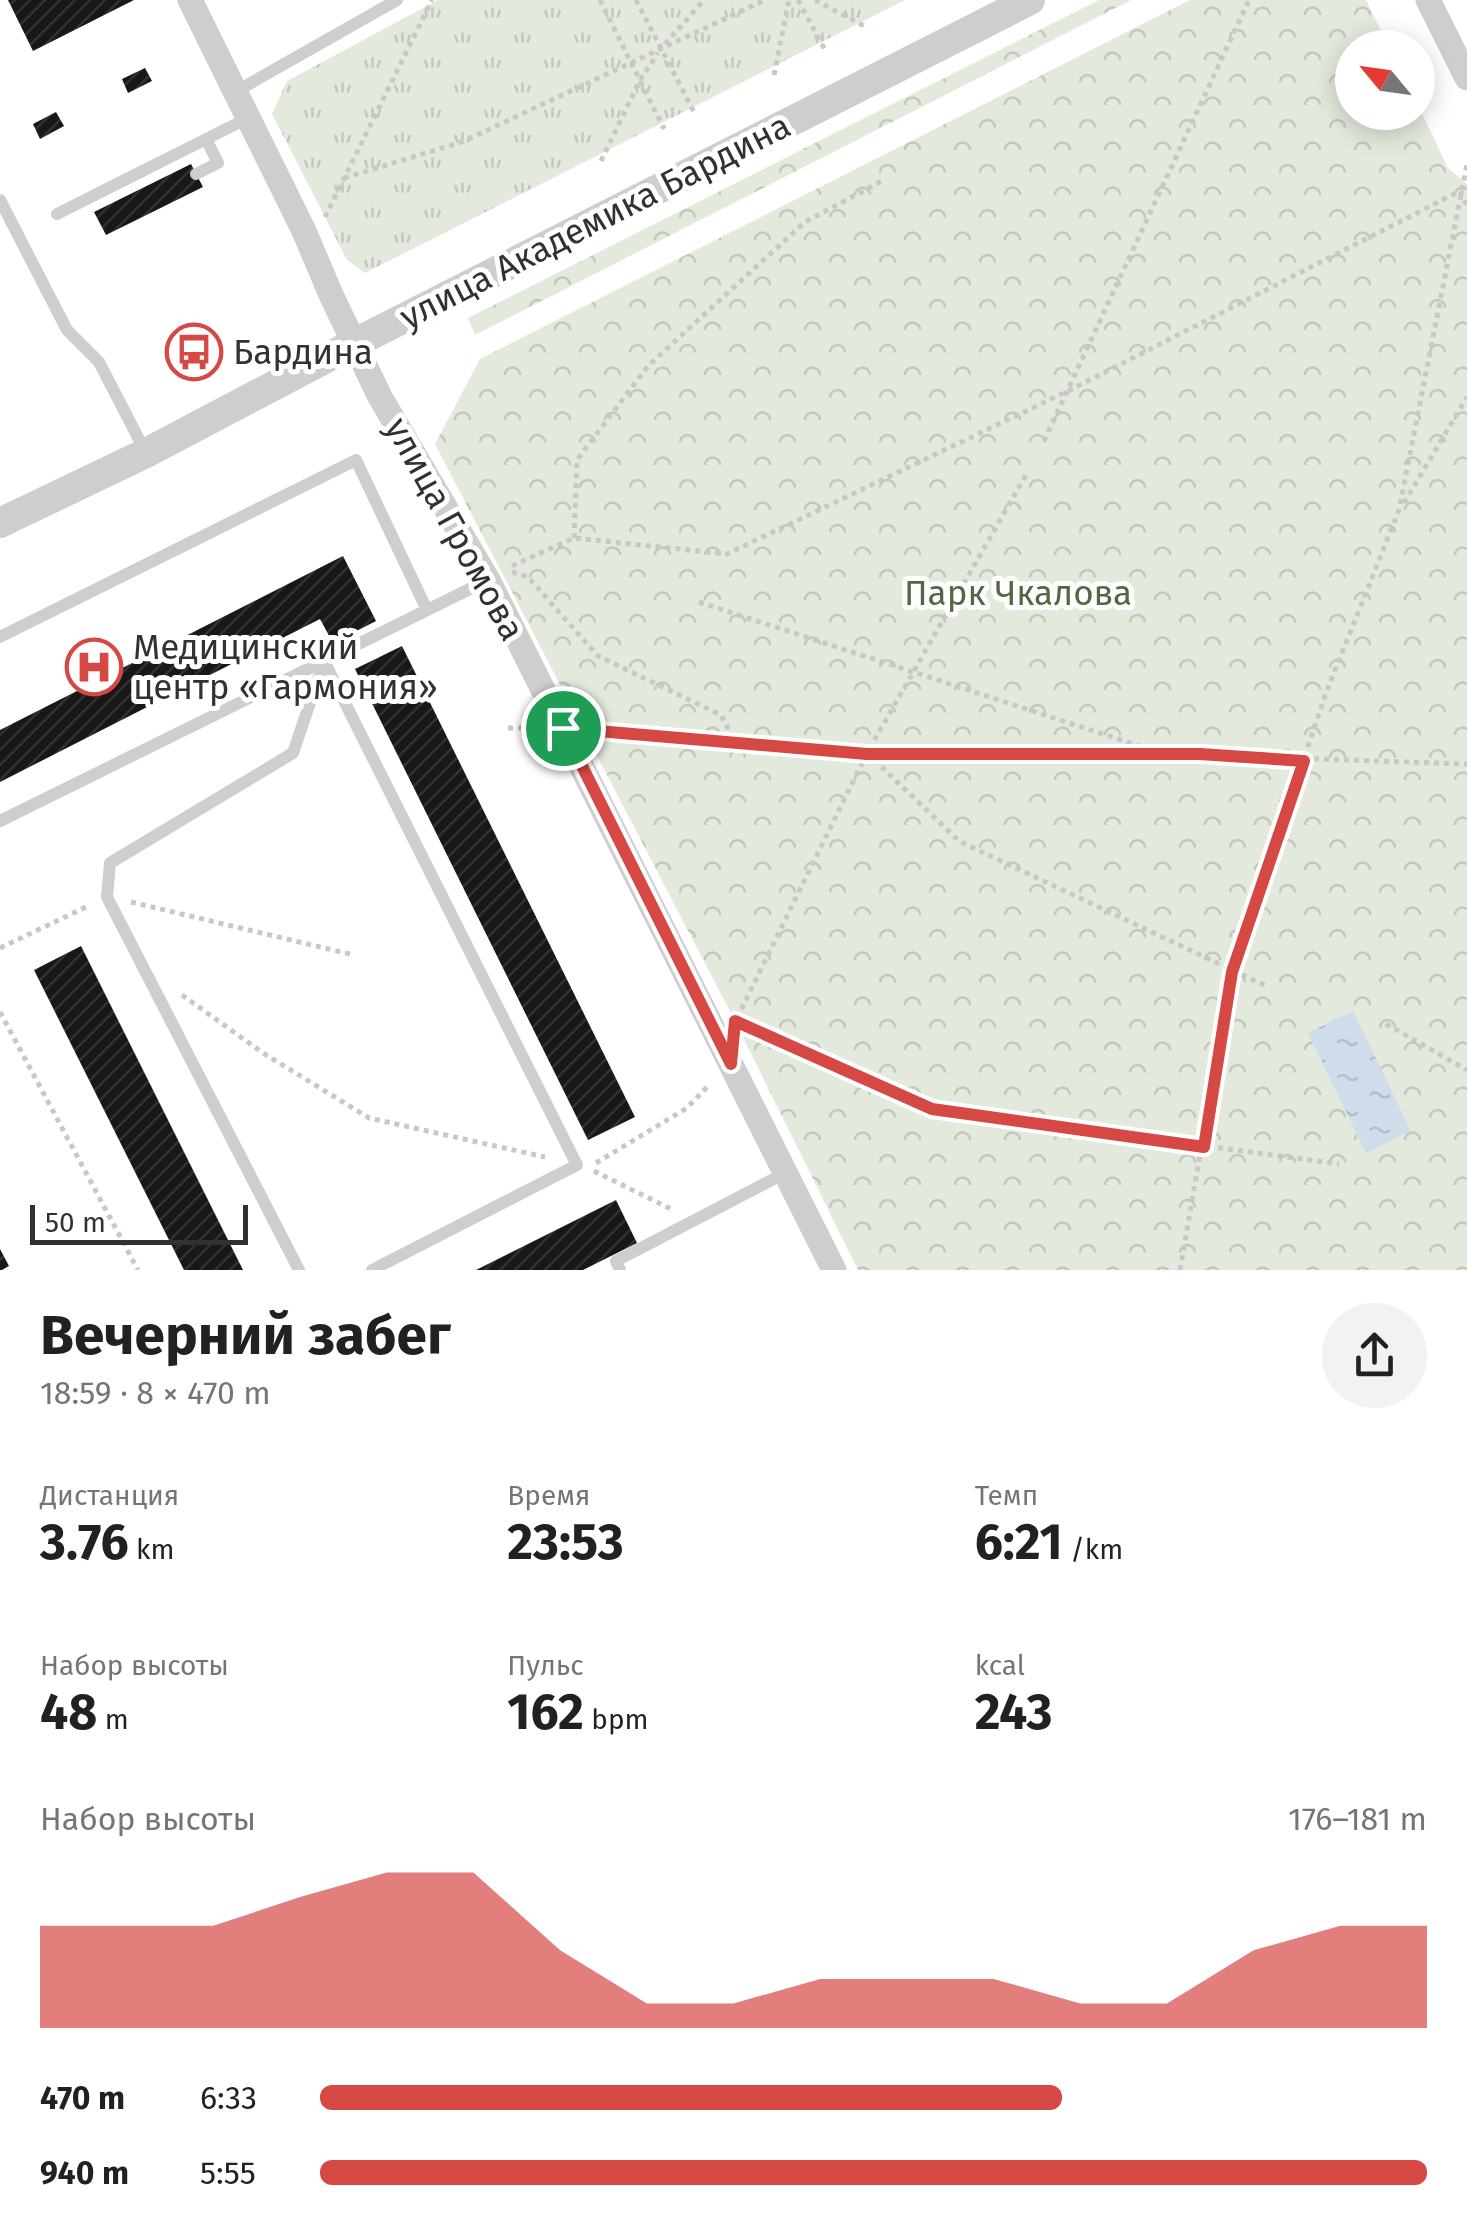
<!DOCTYPE html>
<html lang="ru">
<head>
<meta charset="utf-8">
<style>
  body { margin:0; font-family:"Fira Sans",sans-serif; background:#f2f2f2; color:#202124; height:100vh; display:flex; flex-direction:column; font-size:38px; white-space:nowrap }
  * { box-sizing:border-box; margin:0 }
  p { font-size:32px; color:#757577 }
  .icon { flex:none; width:55px; height:55px; fill:none; stroke:currentColor; stroke-width:2; stroke-linecap:round; stroke-linejoin:round }
  .map { position:relative; height:1270px; overflow:hidden }
  .drawer { display:flex; flex-direction:column; background:#fff; flex:1 }
  .drawer>* { flex:none }
  .needle { width:65px; rotate:299deg }
  .buttons { position:absolute; left:1335px; top:30px; display:grid; gap:20px }
  .buttons a { display:grid; place-items:center; width:100px; height:100px; border-radius:50%; background:#fff; box-shadow:0 5px 25px #0003; font-size:50px }
  .scale { position:absolute; left:30px; bottom:25px; width:218px; box-sizing:border-box; padding-left:10px; border:5px solid #313131; border-top:0; font-size:28px; line-height:35px; white-space:nowrap; color:#313131; -webkit-text-stroke:8px #fff; paint-order:stroke }
  .pin { position:absolute; display:grid; place-items:center; width:85px; height:85px; color:#fff; margin:-42px; border:5px solid #fff; border-radius:50%; box-shadow:0 2px 10px #0007 }
  .round { display:grid; place-items:center; flex:none; width:105px; height:105px; border-radius:52px; background:#f2f2f2 }
  .head { display:flex; align-items:center; justify-content:space-between; height:170px; padding:0 40px }
  h1 { font-size:55px; font-weight:700; line-height:75px }
  .stats { display:grid; grid-template-columns:repeat(3,1fr); gap:15px; height:170px; padding:10px 40px }
  .stats div { display:grid; align-content:center }
  .stats b { font-size:50px; font-weight:700 }
  .stats small { font-size:28px; font-weight:400 }
  .stats p { font-size:28px }
  .chart { height:280px; padding:20px 40px }
  .chart p { display:flex; justify-content:space-between }
  .chart svg { width:100%; height:180px; margin-top:10px; fill:#d64844; opacity:.7 }
  ul { padding:0 40px; list-style:none; font-size:32px }
  li { display:grid; grid-template-columns:160px 120px 1fr; align-items:center; height:75px }
  li i { height:25px; border-radius:12px; background:#d64844 }
  .map>svg:first-child { display:block }
  .grass { fill:url(#grass-tufts) }
  .forest { fill:url(#forest-crowns) }
  .water { fill:url(#water-ripples) }
  .building { fill:url(#building-hatch) }
  .lines { fill:none; stroke-linecap:round; stroke-linejoin:round }
  .path { stroke:#c8c8c8; stroke-width:5; stroke-dasharray:5 5; stroke-linecap:butt }
  .service { stroke:#cecece; stroke-width:12 }
  .minor { stroke:#cecece; stroke-width:25 }
  .tertiary { stroke:#cecece; stroke-width:30 }
  .route-casing { stroke:#fff; stroke-width:20 }
  .route { stroke:#d64844; stroke-width:12 }
  .labels { text-anchor:middle; dominant-baseline:central; stroke-width:10; stroke-linejoin:round; paint-order:stroke }
  .street-label { font-size:35px; fill:#313131; stroke:#fff }
  .poi-label { font-size:35px; fill:#313131; stroke:#fff; text-anchor:start }
  .park-label { font-size:35px; fill:#506942; stroke:#fff }
</style>
</head>
<body>
<div class="map">
<svg width="1467" height="1270" viewBox="0 0 1467 1270">
  <defs>
    <pattern id="grass-tufts" width="24" height="20" patternUnits="userSpaceOnUse" patternTransform="scale(2.5)"><rect width="24" height="20" fill="#e3e9dd"/><path d="M3 7l-1-3M5 7V3M7 7l1-3M15 17l-1-3M17 17v-4M19 17l1-3" fill="none" stroke="#c3c8be"/></pattern>
    <pattern id="forest-crowns" width="20" height="18" patternUnits="userSpaceOnUse" patternTransform="scale(2.5)"><rect width="20" height="18" fill="#e3e9dd"/><path d="M2 6a3 3 0 1 1 6 0M12 15a3 3 0 1 1 6 0" fill="none" stroke="#c3c8be"/></pattern>
    <pattern id="water-ripples" width="26" height="14" patternUnits="userSpaceOnUse" patternTransform="scale(2.5)"><rect width="26" height="14" fill="#cfddea"/><path d="M2 4q2-2 4 0t4 0M15 11q2-2 4 0t4 0" fill="none" stroke="#b2bec9"/></pattern>
    <pattern id="building-hatch" width="6" height="6" patternUnits="userSpaceOnUse" patternTransform="scale(2.5)"><rect width="6" height="6" fill="#181818"/><path d="M-1 1l2-2M0 6l6-6M5 7l2-2" fill="none" stroke="#313131"/></pattern>
  </defs>
  <rect width="100%" height="100%" fill="#fff"/>
  <path class="grass" d="M 438,0 L 905,0 L 365,273 L 347,260 L 272,114 L 287,81 Z"/>
  <path class="forest" d="M 1099,0 L 1131,0 L 475,335 L 468,318 Z
    M 1190,0 L 1366,0 L 1389,47 L 1352,48 L 1352,112 L 1418,112 L 1418,105 L 1448,168 L 1467,184 L 1467,1270 L 858,1270 L 735,1021 L 435,444 L 480,359 Z"/>
  <path class="water" d="M 1353,1011 L 1411,1131 L 1366,1153 L 1308,1033 Z"/>
  <path class="building" d="M 8,0 L 134,0 L 33,51 Z
    M 145,68 L 152,81 L 128,93 L 122,79 Z
    M 56,112 L 64,126 L 40,139 L 33,124 Z
    M 191,164 L 203,187 L 106,235 L 94,212 Z
    M 343,556 L 376,621 L 333,643 L 320,619 L 0,782 L 0,730 Z
    M 402,646 L 635,1117 L 588,1140 L 355,669 Z
    M 81,946 L 243,1270 L 184,1270 L 34,970 Z
    M 616,1200 L 637,1243 L 583,1270 L 476,1270 Z
    M 0,1249 L 9,1266 L 2,1270 L 0,1270 Z"/>
  <g class="lines">
    <path class="path" d="M 600,0 L 664,129
      M 636,0 L 695,114
      M 798,0 L 825,50
      M 815,0 L 868,28
      M 665,44 L 704,0
      M 774,75 L 789,0
      M 601,161 L 640,80 L 658,53
      M 344,178 L 462,142 L 765,0
      M 325,217 L 432,0
      M 1044,441 L 1249,0
      M 1404,503 L 1467,397
      M 574,538 L 577,460 L 648,366 L 805,222 L 882,181
      M 512,566 L 574,538 L 727,554 L 1070,390 L 1460,191 L 1467,206
      M 512,572 L 528,577 L 598,656 L 721,715 L 736,744
      M 699,602 L 1158,752
      M 508,728 L 535,728
      M 595,731 L 867,753 L 1200,755 L 1467,764
      M 867,753 L 959,841 L 1266,986
      M 131,902 L 354,955
      M 0,948 L 88,906
      M 182,995 L 263,1053 L 369,1118 L 545,1157
      M 0,1012 L 138,1270
      M 737,1018 L 867,753 L 1027,473
      M 739,1023 L 932,1109 L 1339,1164
      M 1386,1024 L 1467,1070
      M 596,1163 L 687,1108 L 710,1084
      M 594,1171 L 673,1210
      M 1180,1270 L 1232,971 L 1326,693 L 1399,510 L 1467,164"/>
    <path class="service" d="M 235,92 L 397,0
      M 196,174 L 218,163 L 206,139
      M 0,200 L 67,330 L 99,362 L 146,453
      M 57,214 L 248,118
      M 0,637 L 356,460 L 427,610
      M 324,661 L 577,1165 L 372,1270
      M 0,821 L 488,580
      M 299,1270 L 107,897 L 110,863 L 293,753 L 324,661
      M 620,1270 L 616,1261 L 785,1173"/>
    <path class="minor" d="M 190,0 L 304,231 L 332,297 L 380,397 L 488,580 L 834,1270
      M 1428,0 L 1467,78"/>
    <path class="tertiary" d="M 0,523 L 146,453 L 353,344 L 1030,0"/>
  </g>
  <g class="lines">
    <g class="route-casing">
      <path id="route" d="M 563,728 L 867,754 L 1200,754 L 1304,761 L 1232,972 L 1204,1147 L 932,1109 L 735,1021 L 731,1064 Z"/>
    </g>
    <use href="#route" class="route"/>
  </g>
  <defs>
    <g id="bus-ring" transform="scale(2.875)"><circle r="9.5" fill="#fff" stroke="#d64844" stroke-width="1.5"/><path d="M-5-6H5V4H4V6H2V4H-2V6H-4V4H-5ZM-3.5-4V0h7V-4ZM-3.5 1.2v1.5H-2V1.2ZM2 1.2v1.5H3.5V1.2Z" fill="#d64844"/></g>
    <g id="hospital-ring" transform="scale(2.875)"><circle r="9.5" fill="#fff" stroke="#d64844" stroke-width="1.5"/><path d="M-5-5h3v3.5h4V-5h3V5h-3V1.5h-4V5h-3Z" fill="#d64844"/></g>
  </defs>
  <g fill-rule="evenodd">
    <use href="#bus-ring" x="194" y="352"/>
    <use href="#hospital-ring" x="94" y="667"/>
  </g>
  <g class="labels">
    <g class="street-label">
      <text transform="translate(595 221) rotate(-27)">улица Академика Бардина</text>
      <text transform="translate(455 529) rotate(61)">улица Громова</text>
    </g>
    <g class="poi-label">
      <text x="233" y="352">Бардина</text>
      <text x="133" y="647">Медицинский<tspan x="133" dy="40">центр «Гармония»</tspan></text>
    </g>
    <g class="park-label">
      <text x="1018" y="593">Парк Чкалова</text>
    </g>
  </g>
</svg>
<div class="buttons">
<a><svg class="needle" viewBox="-14 -14 28 28"><path d="M0-13l5 13h-10z" fill="#e53935"/><path d="M0 13l5-13h-10z" fill="#757577"/></svg></a>
</div>
<div class="scale">50 m</div>
<div class="pin" style="left:563px;top:728px;background:#1e9e55"><svg class="icon" aria-label="arrive" viewBox="0 0 24 24"><path d="M6 21V4h12l-3 4 3 4H6"/></svg></div>
</div>
<section class="drawer">
<div class="head"><div><h1>Вечерний забег</h1><p>18:59 · 8 × 470 m</p></div><a class="round"><svg class="icon" aria-label="share" viewBox="0 0 24 24"><path d="M12 15V3M7 8l5-5 5 5M5 13v7h14v-7"/></svg></a></div>
<div class="stats">
<div><p>Дистанция</p><b>3.76<small> km</small></b></div>
<div><p>Время</p><b>23:53</b></div>
<div><p>Темп</p><b>6:21<small> /km</small></b></div>
</div>
<div class="stats">
<div><p>Набор высоты</p><b>48<small> m</small></b></div>
<div><p>Пульс</p><b>162<small> bpm</small></b></div>
<div><p>kcal</p><b>243</b></div>
</div>
<div class="chart"><p><span>Набор высоты</span>176–181 m</p>
<svg viewBox="0 0 160 44" preserveAspectRatio="none"><path d="M0 44V19L10 19L20 19L30 12L40 6L50 6L60 25L70 38L80 38L90 32L100 32L110 32L120 38L130 38L140 25L150 19L160 19V44z"/></svg>
</div>
<ul>
<li><b>470 m</b>6:33<i style="width:67%"></i></li>
<li><b>940 m</b>5:55<i style="width:100%"></i></li>
</ul>
</section>
</body>
</html>
